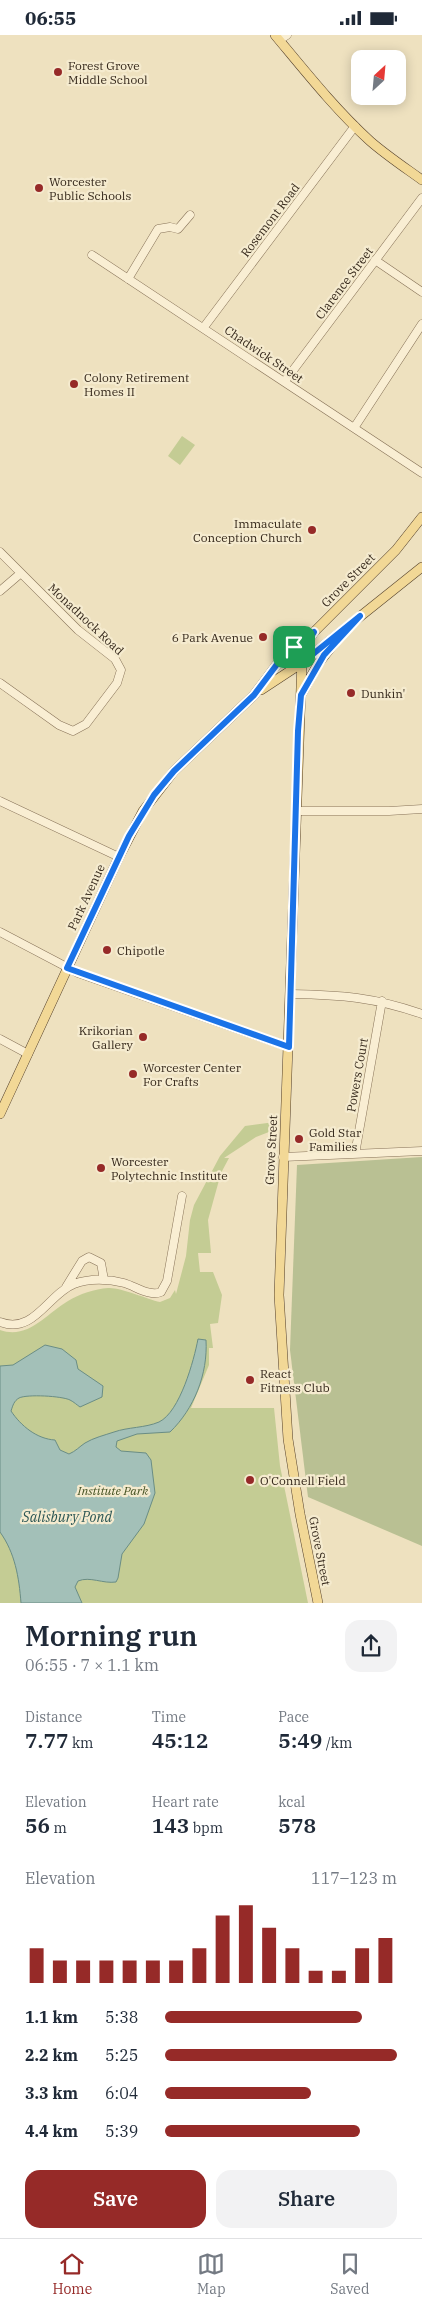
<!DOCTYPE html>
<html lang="en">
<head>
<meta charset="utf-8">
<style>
  body { margin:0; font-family:"IBM Plex Serif",serif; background:#f2f2f3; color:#1f2937; height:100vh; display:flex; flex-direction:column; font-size:19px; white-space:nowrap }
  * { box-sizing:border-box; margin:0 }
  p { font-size:16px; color:#747a83 }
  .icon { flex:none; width:28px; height:28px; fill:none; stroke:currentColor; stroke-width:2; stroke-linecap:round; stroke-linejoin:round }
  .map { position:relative; height:1568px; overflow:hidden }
  .sheet { display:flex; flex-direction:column; background:#fff; flex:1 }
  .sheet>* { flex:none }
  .needle { width:32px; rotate:26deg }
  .controls { position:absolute; left:351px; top:15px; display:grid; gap:10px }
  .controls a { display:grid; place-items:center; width:55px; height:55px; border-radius:10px; background:#fff; box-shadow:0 2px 12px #0003; font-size:25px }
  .pin { position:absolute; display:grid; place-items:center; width:42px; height:42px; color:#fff; margin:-21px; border-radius:10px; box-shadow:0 2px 8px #0006 }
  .round { display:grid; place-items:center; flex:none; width:52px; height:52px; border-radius:15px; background:#f2f2f3 }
  .summary { display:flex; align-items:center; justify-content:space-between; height:85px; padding:0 25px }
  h1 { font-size:28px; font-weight:600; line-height:38px }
  .figures { display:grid; grid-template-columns:repeat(3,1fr); gap:8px; height:85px; padding:5px 25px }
  .figures div { display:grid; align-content:center }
  .figures b { font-size:21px; font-weight:600 }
  .figures small { font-size:14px; font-weight:400 }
  .figures p { font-size:14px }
  .chart { height:140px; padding:10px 25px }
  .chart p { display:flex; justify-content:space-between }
  .chart svg { width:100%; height:90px; margin-top:5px; stroke:#962a28; stroke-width:6 }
  .action { display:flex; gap:10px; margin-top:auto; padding:10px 25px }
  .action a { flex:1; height:58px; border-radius:15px; background:#962a28; color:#fff; font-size:20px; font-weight:600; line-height:58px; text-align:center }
  .action a+a { background:#f2f2f3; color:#1f2937 }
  ul { padding:0 25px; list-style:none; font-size:16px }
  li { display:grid; grid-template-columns:80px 60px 1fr; align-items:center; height:38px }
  li i { height:12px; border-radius:6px; background:#962a28 }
  .status { display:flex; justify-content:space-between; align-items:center; height:35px; padding:0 25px; background:#fff; direction:ltr }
  .status svg { height:14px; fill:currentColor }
  .tab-bar { display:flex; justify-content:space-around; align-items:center; height:70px; border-top:1px solid #e0e1e3; background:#fff; font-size:14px; color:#747a83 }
  .tab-bar a { display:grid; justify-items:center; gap:2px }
  .tab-bar .selected { color:#962a28 }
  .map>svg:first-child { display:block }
  .green { fill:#c4cc94 }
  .cemetery { fill:#b9c093 }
  .water { fill:#a3c0b8; stroke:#6a8d85 }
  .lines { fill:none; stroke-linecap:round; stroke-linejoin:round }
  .minor-casing { stroke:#877258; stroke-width:9 }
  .major-casing { stroke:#54402c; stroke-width:10 }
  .minor { stroke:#f9eed3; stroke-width:8 }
  .major { stroke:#f2d896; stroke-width:9 }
  .route-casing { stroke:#fff; stroke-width:10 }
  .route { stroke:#1a73e8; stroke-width:6 }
  .poi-dot { fill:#962a28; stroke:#f5ebcf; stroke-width:2 }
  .labels { text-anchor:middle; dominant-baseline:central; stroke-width:4.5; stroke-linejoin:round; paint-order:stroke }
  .poi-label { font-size:12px; fill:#36291c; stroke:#f5ebcf; text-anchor:start }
  .street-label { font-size:12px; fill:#36291c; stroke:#f5ebcf }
  .park-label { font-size:12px; font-style:italic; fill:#455223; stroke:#f5ebcf }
  .water-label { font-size:14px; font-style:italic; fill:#2b5654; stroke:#f5ebcf }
</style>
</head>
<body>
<div class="status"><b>06:55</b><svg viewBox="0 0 49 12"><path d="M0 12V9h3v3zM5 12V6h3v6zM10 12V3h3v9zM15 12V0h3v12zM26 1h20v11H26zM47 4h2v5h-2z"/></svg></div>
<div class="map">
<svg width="422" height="1568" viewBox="0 0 422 1568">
  <rect width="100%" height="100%" fill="#eee1bf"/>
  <path class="green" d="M 182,401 L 195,410 L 180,430 L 168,421 Z
    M 275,1087 L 274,1095 L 256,1102 L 224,1123 L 229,1123 L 221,1138 L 208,1185 L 211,1218 L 198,1218 L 200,1237 L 213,1237 L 222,1260 L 218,1288 L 210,1289 L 213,1313 L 209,1313 L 209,1330 L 191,1373 L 274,1373 L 280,1431 L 308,1568 L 0,1568 L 0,1295 C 28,1305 46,1279 68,1266 C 79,1259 95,1254 108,1253 C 120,1252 147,1264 160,1267 L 170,1263 L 175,1255 L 176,1259 L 186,1221 L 190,1185 L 194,1170 L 220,1121 L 245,1091 Z"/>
  <path class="cemetery" d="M 422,1122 L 422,1511 L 308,1462 L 290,1315 L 297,1130 Z"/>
  <path class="water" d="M 198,1304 L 206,1305 C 208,1339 194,1374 170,1397 L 137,1399 L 117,1406 L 116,1412 L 121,1416 L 146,1418 L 151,1425 L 155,1458 L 144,1489 L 122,1519 L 118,1543 L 116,1547 C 103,1549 90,1541 78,1546 L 75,1552 L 82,1568 L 21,1568 C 19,1542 15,1518 0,1497 L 0,1331 L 13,1330 L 45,1310 L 62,1314 L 76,1325 L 78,1334 L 103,1351 L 102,1362 L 80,1372 C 77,1370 74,1367 70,1365 C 62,1361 27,1359 19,1363 C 14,1366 13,1370 11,1376 C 21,1391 37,1404 55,1405 L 60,1415 L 69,1419 C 76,1416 79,1412 85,1408 C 93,1403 105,1400 114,1397 C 128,1392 145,1393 159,1387 C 180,1377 194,1325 198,1304 Z"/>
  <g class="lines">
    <g class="minor-casing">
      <path id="minor" d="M 279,5 L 287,0
        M 92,220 L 422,438
        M 375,225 L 422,257
        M 128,244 L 158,194 L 170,192 L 178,194 L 190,180
        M 204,292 L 355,91
        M 285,346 L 422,163
        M 354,393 L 422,289
        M 0,517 L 78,595 L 115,624 L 121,635 L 117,648 L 86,689 L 73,696 L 59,690 L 0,648
        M 0,556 L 21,538
        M 0,766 L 119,822
        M 296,776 L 389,776 L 422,774
        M 0,897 L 78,938 L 289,1012
        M 291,959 C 342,960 373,962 422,979
        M 0,1004 L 28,1019
        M 355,1119 L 382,966
        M 283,1122 L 422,1116
        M 66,1252 L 82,1226 L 89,1222 L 101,1228 L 104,1245
        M 0,1287 C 34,1300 48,1259 74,1249 C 89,1243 109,1244 124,1248 C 135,1251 150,1262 161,1257 L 167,1246 L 182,1161"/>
    </g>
    <g class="major-casing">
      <path id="major" d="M 275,0 C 305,36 335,74 370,106 C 386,120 404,132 422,145
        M 261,655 L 302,628 L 422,532
        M 302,658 L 318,629 L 336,606
        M 0,1079 L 119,822 L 143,776 L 174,736 L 254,660 L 281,624 L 309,600
        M 318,1568 L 300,1479 L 288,1404 L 279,1260 L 302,625 L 304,612 L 314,597 L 396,515 L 422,482"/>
    </g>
    <use href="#minor" class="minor"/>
    <use href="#major" class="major"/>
  </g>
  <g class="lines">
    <g class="route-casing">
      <path id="route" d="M 360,581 L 324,620 L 301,660 L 298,696 L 289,1012 L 67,933 L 129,801 L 154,760 L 174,736 L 254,660 L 281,624 L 303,604 L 314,597 L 304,612 L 302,628 Z"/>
    </g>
    <use href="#route" class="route"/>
  </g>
  <g class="poi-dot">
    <circle cx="58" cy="37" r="5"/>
    <circle cx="39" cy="153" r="5"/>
    <circle cx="74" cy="349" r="5"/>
    <circle cx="312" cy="495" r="5"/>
    <circle cx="263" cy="602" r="5"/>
    <circle cx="351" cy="658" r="5"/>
    <circle cx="107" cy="915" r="5"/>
    <circle cx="143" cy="1002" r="5"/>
    <circle cx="133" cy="1039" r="5"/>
    <circle cx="299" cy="1104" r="5"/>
    <circle cx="101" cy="1133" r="5"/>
    <circle cx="250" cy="1345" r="5"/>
    <circle cx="250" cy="1445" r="5"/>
  </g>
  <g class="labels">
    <g class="poi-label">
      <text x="68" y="30">Forest Grove<tspan x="68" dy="14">Middle School</tspan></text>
      <text x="49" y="146">Worcester<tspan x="49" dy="14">Public Schools</tspan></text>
      <text x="84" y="342">Colony Retirement<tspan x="84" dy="14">Homes II</tspan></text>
      <text x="302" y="488" text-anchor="end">Immaculate<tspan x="302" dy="14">Conception Church</tspan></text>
      <text x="253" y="602" text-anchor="end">6 Park Avenue</text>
      <text x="361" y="658">Dunkin'</text>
      <text x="117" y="915">Chipotle</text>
      <text x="133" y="995" text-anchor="end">Krikorian<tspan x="133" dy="14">Gallery</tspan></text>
      <text x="143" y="1032">Worcester Center<tspan x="143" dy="14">For Crafts</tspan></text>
      <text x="309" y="1097">Gold Star<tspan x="309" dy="14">Families</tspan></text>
      <text x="111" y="1126">Worcester<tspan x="111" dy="14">Polytechnic Institute</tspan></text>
      <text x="260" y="1338">React<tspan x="260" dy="14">Fitness Club</tspan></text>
      <text x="260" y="1445">O'Connell Field</text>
    </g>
    <g class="street-label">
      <text transform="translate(270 185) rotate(-53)">Rosemont Road</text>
      <text transform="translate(344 248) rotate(-53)">Clarence Street</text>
      <text transform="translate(264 319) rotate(34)">Chadwick Street</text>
      <text transform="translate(348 545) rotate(-45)">Grove Street</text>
      <text transform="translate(86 584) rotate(43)">Monadnock Road</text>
      <text transform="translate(86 862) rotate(-65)">Park Avenue</text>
      <text transform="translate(357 1040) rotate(-80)">Powers Court</text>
      <text transform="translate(271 1115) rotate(-87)">Grove Street</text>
      <text transform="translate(320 1516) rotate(79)">Grove Street</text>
    </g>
    <g class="park-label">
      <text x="113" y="1455">Institute Park</text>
    </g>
    <g class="water-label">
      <text x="67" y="1482">Salisbury Pond</text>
    </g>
  </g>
</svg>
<div class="controls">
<a><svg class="needle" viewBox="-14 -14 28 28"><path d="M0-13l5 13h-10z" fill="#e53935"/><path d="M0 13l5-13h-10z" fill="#747a83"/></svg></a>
</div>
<div class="pin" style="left:294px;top:612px;background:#1e9e55"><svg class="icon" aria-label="arrive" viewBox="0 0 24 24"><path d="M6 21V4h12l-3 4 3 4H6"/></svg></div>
</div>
<section class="sheet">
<div class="summary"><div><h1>Morning run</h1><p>06:55 · 7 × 1.1 km</p></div><a class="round"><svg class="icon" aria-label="share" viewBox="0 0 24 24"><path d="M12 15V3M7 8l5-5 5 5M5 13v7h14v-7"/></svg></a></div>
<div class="figures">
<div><p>Distance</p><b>7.77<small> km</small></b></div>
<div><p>Time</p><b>45:12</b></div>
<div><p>Pace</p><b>5:49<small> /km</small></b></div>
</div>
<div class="figures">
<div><p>Elevation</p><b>56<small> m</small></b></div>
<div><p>Heart rate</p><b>143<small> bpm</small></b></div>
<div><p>kcal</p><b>578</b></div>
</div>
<div class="chart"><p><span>Elevation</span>117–123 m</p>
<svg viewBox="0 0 160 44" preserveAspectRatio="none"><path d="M5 44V27M15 44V33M25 44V33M35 44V33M45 44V33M55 44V33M65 44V33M75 44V27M85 44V11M95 44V6M105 44V17M115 44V27M125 44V38M135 44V38M145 44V27M155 44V22"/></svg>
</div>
<ul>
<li><b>1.1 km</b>5:38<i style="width:85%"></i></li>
<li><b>2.2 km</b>5:25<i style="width:100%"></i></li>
<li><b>3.3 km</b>6:04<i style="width:63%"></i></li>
<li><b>4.4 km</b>5:39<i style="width:84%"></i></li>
</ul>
<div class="action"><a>Save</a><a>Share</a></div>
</section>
<nav class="tab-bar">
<a class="selected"><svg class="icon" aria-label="home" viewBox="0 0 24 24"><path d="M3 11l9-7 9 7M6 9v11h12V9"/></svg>Home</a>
<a><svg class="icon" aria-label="map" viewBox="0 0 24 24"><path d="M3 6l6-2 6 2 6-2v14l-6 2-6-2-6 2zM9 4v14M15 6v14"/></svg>Map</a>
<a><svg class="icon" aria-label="saved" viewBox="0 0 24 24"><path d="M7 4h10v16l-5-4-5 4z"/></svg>Saved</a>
</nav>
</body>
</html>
